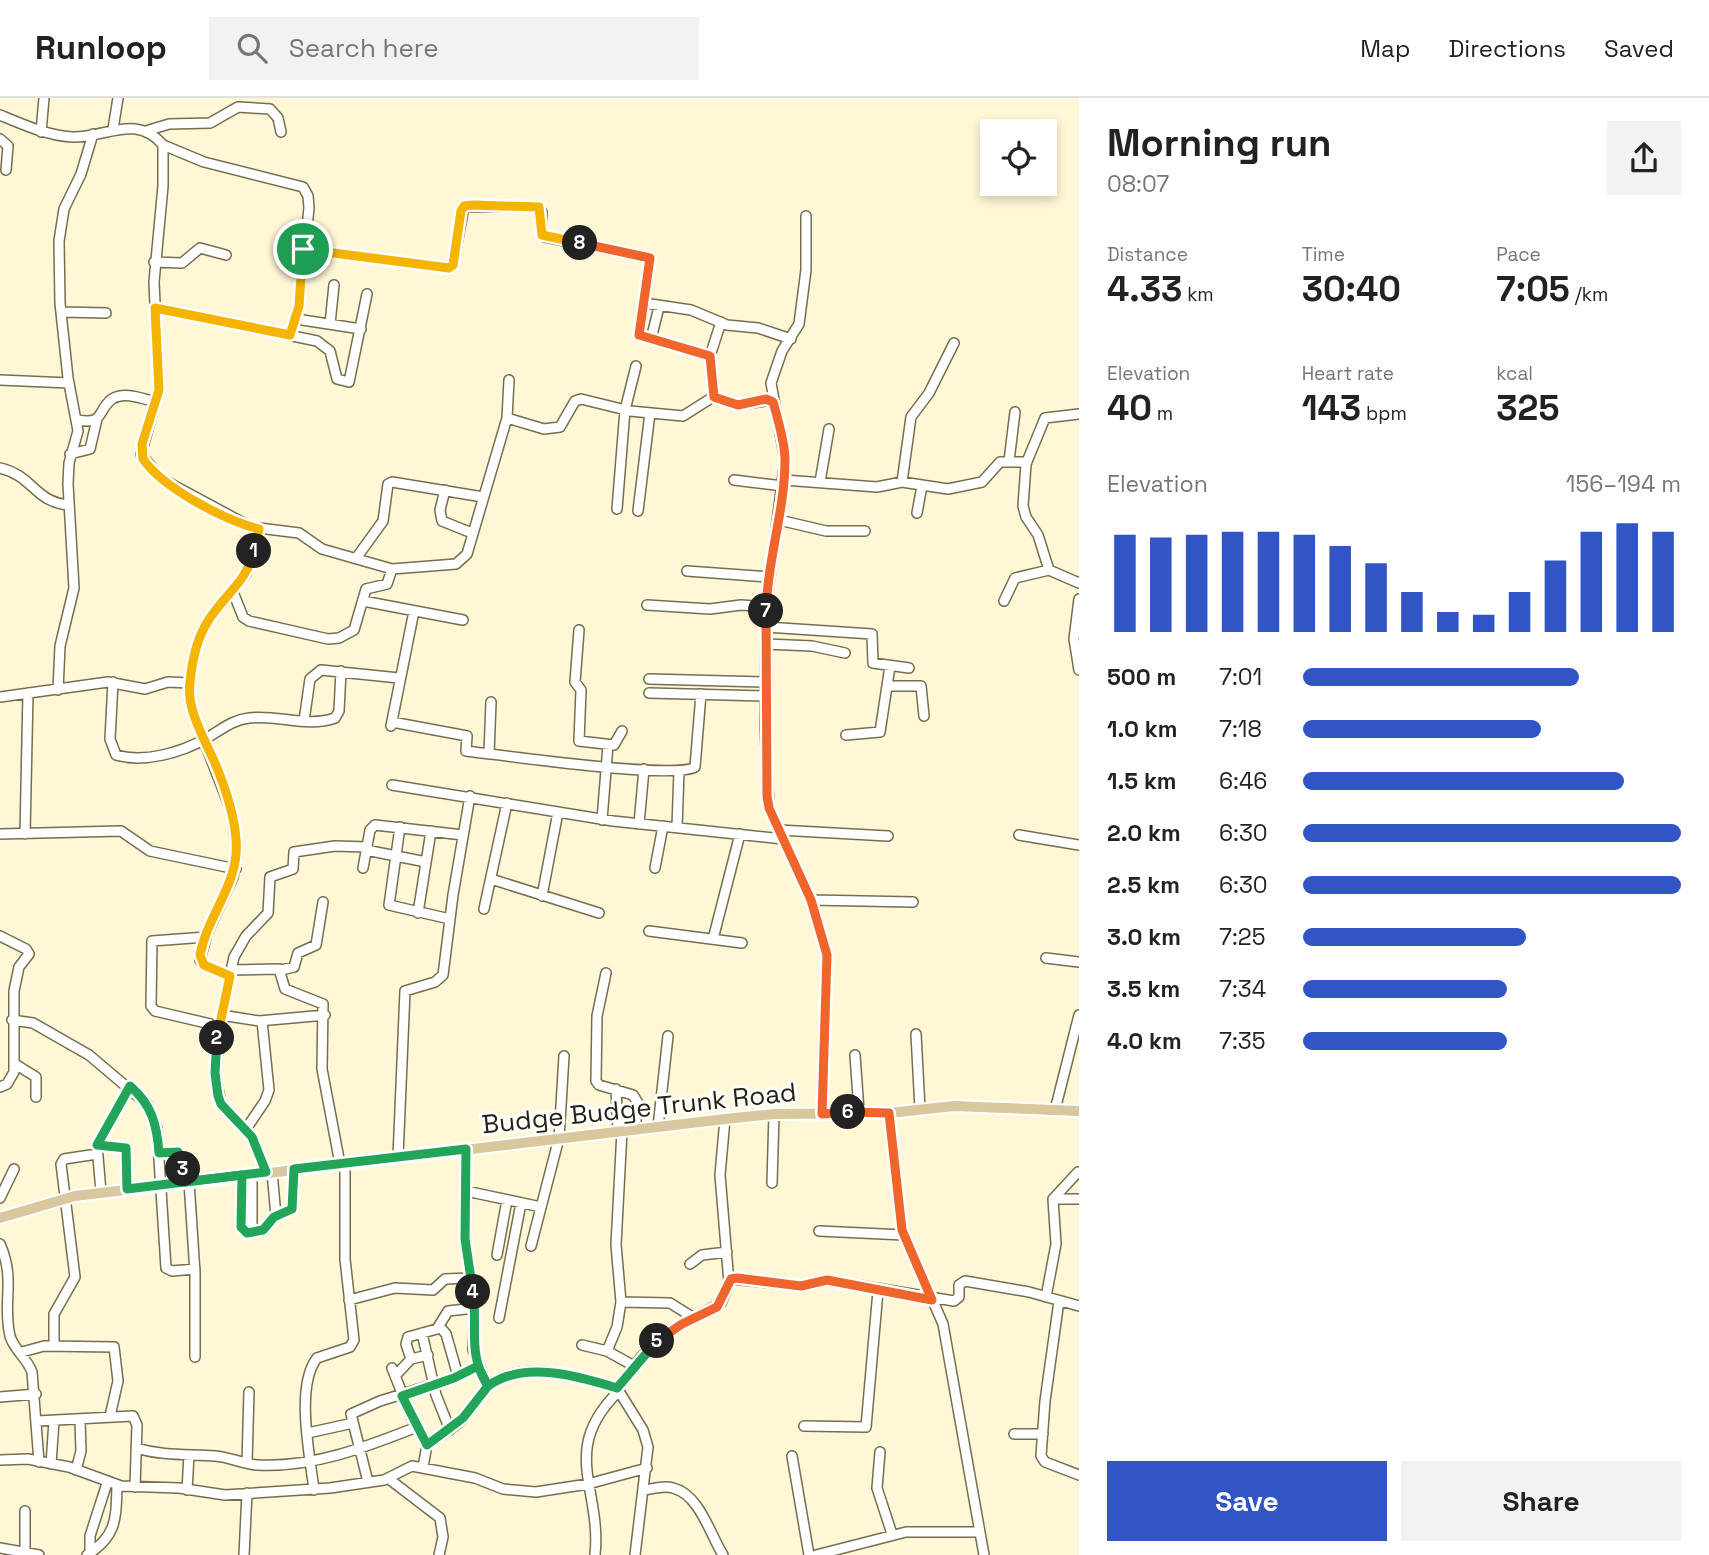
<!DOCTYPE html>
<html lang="en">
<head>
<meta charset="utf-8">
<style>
  body { margin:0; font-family:"Space Grotesk",sans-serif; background:#f2f2f2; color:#222; height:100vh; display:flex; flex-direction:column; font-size:26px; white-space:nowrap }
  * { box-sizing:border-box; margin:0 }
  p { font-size:23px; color:#767676 }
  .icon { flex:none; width:38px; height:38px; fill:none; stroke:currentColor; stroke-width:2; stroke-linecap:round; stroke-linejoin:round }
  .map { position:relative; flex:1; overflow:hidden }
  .side { display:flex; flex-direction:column; background:#fff; width:630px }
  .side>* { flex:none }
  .tools { position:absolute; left:980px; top:21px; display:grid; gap:14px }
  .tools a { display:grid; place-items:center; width:77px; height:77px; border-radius:0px; background:#fff; box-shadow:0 4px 10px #0003; font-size:35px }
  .pin { position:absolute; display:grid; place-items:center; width:60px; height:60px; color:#fff; margin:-30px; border:4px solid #fff; border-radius:50%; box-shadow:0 2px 7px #0007 }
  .km { position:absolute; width:35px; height:35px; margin:-18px; border-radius:50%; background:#222; color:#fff; font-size:19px; line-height:35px; text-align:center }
  .round { display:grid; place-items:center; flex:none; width:74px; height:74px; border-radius:0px; background:#f2f2f2 }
  .summary { display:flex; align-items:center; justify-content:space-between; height:119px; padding:0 28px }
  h1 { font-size:38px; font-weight:800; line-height:52px }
  .stats { display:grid; grid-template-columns:repeat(3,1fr); gap:10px; height:119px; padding:7px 28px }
  .stats div { display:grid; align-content:center }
  .stats b { font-size:35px; font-weight:800 }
  .stats small { font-size:19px; font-weight:400 }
  .stats p { font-size:19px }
  .chart { height:196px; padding:14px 28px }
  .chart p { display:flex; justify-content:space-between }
  .chart svg { width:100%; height:126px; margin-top:7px; stroke:#3155c5; stroke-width:6 }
  .action { display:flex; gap:14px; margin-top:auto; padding:14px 28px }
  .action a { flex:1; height:80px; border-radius:0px; background:#3155c5; color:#fff; font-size:28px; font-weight:800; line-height:80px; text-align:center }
  .action a+a { background:#f2f2f2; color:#222 }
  ul { padding:0 28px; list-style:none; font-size:23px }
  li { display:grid; grid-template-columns:112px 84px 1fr; align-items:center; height:52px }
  li i { height:18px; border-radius:9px; background:#3155c5 }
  header { display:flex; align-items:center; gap:42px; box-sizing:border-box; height:98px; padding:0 35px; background:#fff; border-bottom:2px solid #e0e0e0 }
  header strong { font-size:33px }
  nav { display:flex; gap:38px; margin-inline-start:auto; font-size:24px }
  .search { width:490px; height:63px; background:#f2f2f2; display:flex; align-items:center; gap:18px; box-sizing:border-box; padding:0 24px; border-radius:0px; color:#767676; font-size:26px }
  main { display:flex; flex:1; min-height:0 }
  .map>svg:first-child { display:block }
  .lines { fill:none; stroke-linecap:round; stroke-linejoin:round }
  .minor-casing { stroke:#756e50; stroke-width:12 }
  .major-casing { stroke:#fff; stroke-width:14 }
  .minor { stroke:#fff; stroke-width:9 }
  .major { stroke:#d9c79e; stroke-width:10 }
  .split-1-casing { stroke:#fff; stroke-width:14 }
  .split-2-casing { stroke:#fff; stroke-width:14 }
  .split-3-casing { stroke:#fff; stroke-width:14 }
  .split-4-casing { stroke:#fff; stroke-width:14 }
  .split-5-casing { stroke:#fff; stroke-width:14 }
  .split-6-casing { stroke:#fff; stroke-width:14 }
  .split-7-casing { stroke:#fff; stroke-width:14 }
  .split-8-casing { stroke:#fff; stroke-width:14 }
  .split-9-casing { stroke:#fff; stroke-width:14 }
  .split-1 { stroke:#f5b400; stroke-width:9 }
  .split-2 { stroke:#f5b400; stroke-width:9 }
  .split-3 { stroke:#22a559; stroke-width:9 }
  .split-4 { stroke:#22a559; stroke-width:9 }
  .split-5 { stroke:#22a559; stroke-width:9 }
  .split-6 { stroke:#f0652b; stroke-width:9 }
  .split-7 { stroke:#f0652b; stroke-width:9 }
  .split-8 { stroke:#f0652b; stroke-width:9 }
  .split-9 { stroke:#f5b400; stroke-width:9 }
  .labels { text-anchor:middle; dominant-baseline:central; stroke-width:6; stroke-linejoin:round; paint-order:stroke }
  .street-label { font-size:26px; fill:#262316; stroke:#fff }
</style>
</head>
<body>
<header>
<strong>Runloop</strong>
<div class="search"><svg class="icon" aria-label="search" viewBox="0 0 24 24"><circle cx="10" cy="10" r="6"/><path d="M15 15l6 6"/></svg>Search here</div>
<nav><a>Map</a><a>Directions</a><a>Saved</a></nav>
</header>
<main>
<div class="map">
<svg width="1079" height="1457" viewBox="0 0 1079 1457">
  <rect width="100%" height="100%" fill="#fff7d5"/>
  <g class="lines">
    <g class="minor-casing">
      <path id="minor" d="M 0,17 C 24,27 46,37 72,39 C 106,40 136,15 163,47 L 163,88 L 154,184 L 159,292 L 141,356 L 160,380 L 251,429 L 299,435 L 322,451 L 392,471 L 456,466 L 467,456 L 507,320 L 544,331 L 560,329 L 575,303 L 581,301 L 630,313 L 683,318 L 713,299 L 738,307 L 772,302
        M 113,31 L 118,0
        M 146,33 L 169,26 L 210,25 L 238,9 L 270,11 L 278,20 L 281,34
        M 41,34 L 44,0
        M 0,41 L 8,48 L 6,72
        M 163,47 L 204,64 L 303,89 L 308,98 L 309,110 L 299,208 L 290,237
        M 806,118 L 806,172 L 799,226 L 782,253 L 771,285 L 785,362 L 766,509 L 765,629 L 769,710 L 811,802 L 827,857 L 822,1016
        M 303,151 L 449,170 L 453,167 L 464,109 L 539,109 L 542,114 L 541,134 L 545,139 L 650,160 L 639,237 L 710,258 L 714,299
        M 154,164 L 182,165 L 200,150 L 226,157
        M 644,205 L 691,212 L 727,227 L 758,230 L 791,241
        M 155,210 L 317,243 L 330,253 L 337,281 L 349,284 L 367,196
        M 62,214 L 106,215
        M 296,221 L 361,231
        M 330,226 L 334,187
        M 651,241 L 659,209
        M 710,258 L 721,224
        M 0,282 L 69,285
        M 1079,316 L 1045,320 L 1026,366 L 1023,408 L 1026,419 L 1038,437 L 1049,472 L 1079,485
        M 507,320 L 509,282
        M 78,322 C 105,327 97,312 112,301 C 125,293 143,301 156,304
        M 70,356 L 90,351 L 97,321
        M 1009,363 L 1015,314
        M 0,370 C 34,378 34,404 69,407
        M 734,382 L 783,388
        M 784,382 L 877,389 L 902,384 L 948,391 L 982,384 L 1000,364 L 1027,364
        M 820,384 L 829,331
        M 902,384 L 911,319 L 929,295 L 954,245
        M 445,392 L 440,412 L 442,423 L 472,435
        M 617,411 L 625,312 L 636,268
        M 638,413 L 650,315
        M 917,415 L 922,388
        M 779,422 L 826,433 L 865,433
        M 357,459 L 383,423 L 388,386 L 392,384 L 483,399
        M 687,473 L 769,479
        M 233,494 L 243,519 L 249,523 L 328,541 L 339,540 L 354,532 L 366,491 L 387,486 L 392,471
        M 1079,501 L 1074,541 L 1079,572
        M 363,503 L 463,522
        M 1004,503 L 1015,480 L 1049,472
        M 647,507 L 710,511 L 741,507 L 766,509
        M 766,529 L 872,536 L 873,565 L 909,570
        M 579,532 L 575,584 L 581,592 L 579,643 L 614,647 L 622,633
        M 766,546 L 812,548 L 845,555
        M 649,581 L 766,584
        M 113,584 L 110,641 L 116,657 C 144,665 180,655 205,641 C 220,633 231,622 249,620 C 277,616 307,630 335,620 L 339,613 L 341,573
        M 887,588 L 921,588 L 924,618
        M 58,592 L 60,548 L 74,490 L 68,386 L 69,365 L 78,333 L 68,280 L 60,205 L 59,143 L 64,111 L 81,76 L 93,36
        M 649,595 L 765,598
        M 0,599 L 108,584 L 145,591 L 168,584 L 189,585
        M 304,623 L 310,581 L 321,572 L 399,580
        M 392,624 L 467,638 L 466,653 C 502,657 673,682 695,669 L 701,596
        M 391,628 L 414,513
        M 846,637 L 880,634 L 890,568
        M 489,656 L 491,604
        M 392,687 L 613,723 L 783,741
        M 602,722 L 608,647
        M 639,726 L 644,671
        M 400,729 L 389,807 L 450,821
        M 677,729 L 679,673
        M 779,732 L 888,738
        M 0,736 L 121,733 L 150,753 L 236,771
        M 25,736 L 28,595
        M 1019,737 L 1079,747
        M 366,752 L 426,764
        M 363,770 L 370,732 L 375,727 L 463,737
        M 655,770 L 663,728
        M 491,781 L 599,815
        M 542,798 L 558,714
        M 811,802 L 913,804
        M 484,811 L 507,705
        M 418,815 L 431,733
        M 649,833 L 742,845
        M 0,838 L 26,851 L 29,856 L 19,869 L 14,893 L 14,974 L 7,986 L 0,989
        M 206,839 L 152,843 L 151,908 L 155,913 L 219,928
        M 713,841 L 740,736
        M 1046,860 L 1079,864
        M 231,872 L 279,871 L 285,891 L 323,906 L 322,971 L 340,1066
        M 281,872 L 294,869 L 298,855 L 316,847 L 323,804
        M 606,875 L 597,918 L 596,983 L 599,987 L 633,997 L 638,1005 L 635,1031
        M 230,878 L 204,867 L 200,862 L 207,836 L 233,779 L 237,755 L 232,715 L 194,617 L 189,599 L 189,585 L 198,543 L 206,525 L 246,476 L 259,431
        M 221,917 L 259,923 L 325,917
        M 12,922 L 33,925 L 89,957 L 147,1006 L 157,1030 L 166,1170 L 172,1173 L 195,1171
        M 916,936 L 920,1011
        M 855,957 L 859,1013
        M 15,966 L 36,979 L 36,999
        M 616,991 L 618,1033
        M 1055,1012 L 1079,917
        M 889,1015 L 902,1132 L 943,1226 L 984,1457
        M 725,1021 L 720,1077 L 729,1185
        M 658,1029 L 668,938
        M 246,1031 L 265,1003 L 269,992 L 262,923
        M 97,1047 L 126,1050 L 127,1091
        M 466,1051 L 465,1141 L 475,1210 L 473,1252 L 488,1288
        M 159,1055 L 179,1055 L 185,1084
        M 398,1059 L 405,893 L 435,884 L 443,877 L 453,797 L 470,698
        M 272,1074 L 276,1118
        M 266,1075 L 252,1039 L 221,1006 L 215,975 L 220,924 L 234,859 L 246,838 L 268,815 L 270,779 L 293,771 L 294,754 L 335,748 L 367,749
        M 242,1077 L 241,1129 L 247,1135 L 263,1132 L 273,1120 L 292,1111 L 294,1071
        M 189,1084 L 195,1175 L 195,1259
        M 772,1085 L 774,1016
        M 466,1093 L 541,1109
        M 101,1094 L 97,1047 L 130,988
        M 0,1100 L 14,1071
        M 1053,1101 L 1079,1101
        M 819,1133 L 904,1137
        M 252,1134 L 252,1076
        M 0,1146 C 16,1182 2,1204 10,1238 C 14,1252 27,1260 32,1274 L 39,1364
        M 531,1148 L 559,1040 L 564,958
        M 497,1157 L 507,1102
        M 690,1166 L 702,1157 L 727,1154
        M 1046,1199 L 1056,1146 L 1053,1101 L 1078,1074
        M 349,1202 L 395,1190 L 433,1192 L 445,1181 L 470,1180
        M 1059,1203 L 1045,1303 L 1041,1358 L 1045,1364 L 1079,1377
        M 621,1204 L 670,1205 L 694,1220
        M 499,1220 L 521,1105
        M 440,1229 L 446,1236 L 458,1278
        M 422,1235 L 436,1297 L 450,1332
        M 582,1247 L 607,1253 L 634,1268
        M 54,1248 L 54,1216 L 75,1179 L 61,1066 L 64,1061 L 97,1056
        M 607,1253 L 617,1229 L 621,1204 L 616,1147 L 622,1033
        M 22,1254 L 44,1248 L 114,1249 L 118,1283 L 110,1318
        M 411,1261 L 406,1246 L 408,1239 L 437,1231 L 448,1213 L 475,1210
        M 392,1270 L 411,1318 L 427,1347
        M 395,1278 L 411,1261 L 428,1257
        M 0,1299 L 36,1296
        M 37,1323 L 133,1318 L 137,1327 L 135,1389
        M 804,1328 L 866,1329 L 878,1193
        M 308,1335 L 353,1325
        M 1014,1336 L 1043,1336
        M 136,1350 C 163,1358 188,1356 215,1358 C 230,1359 243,1366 257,1367 C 313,1370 366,1349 417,1329
        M 880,1354 L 877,1390 L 892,1436
        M 792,1358 L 809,1457
        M 0,1362 L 28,1361 L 69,1369 L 121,1388 L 179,1390 L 225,1397 L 330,1390 L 384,1382 L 412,1368 L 475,1380 L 503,1391 L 536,1394 L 588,1386 L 647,1370
        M 247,1365 L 249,1294
        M 51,1366 L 54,1323
        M 423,1369 L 427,1347 C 439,1338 453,1331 463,1321 C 472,1310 479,1296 490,1287 C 523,1260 582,1279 617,1290
        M 76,1372 L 81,1353 L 80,1322
        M 389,1381 L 440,1420 L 443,1439 L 439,1457
        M 368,1384 L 351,1316 L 380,1303 L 454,1280 L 478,1268
        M 187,1392 L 189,1357
        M 314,1392 C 310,1358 295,1288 317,1260 L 350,1249 L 354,1242 L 345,1161 L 345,1065
        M 644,1392 C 652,1391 664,1387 673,1390 C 699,1396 710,1436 723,1457
        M 25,1413 L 25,1455
        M 0,1450 L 39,1457
        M 90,1455 L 90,1438 L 107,1385
        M 87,1457 C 117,1438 116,1421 117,1387
        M 244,1457 L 247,1395
        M 595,1457 C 602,1391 559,1352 618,1294
        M 635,1457 L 648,1349 L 643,1332 L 617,1290 L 642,1258 L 665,1236 L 721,1205 L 731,1181 L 801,1188 L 827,1182 L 954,1203 L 959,1199 L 959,1187 L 965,1183 L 1029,1194 L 1079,1208
        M 816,1457 L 906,1434 L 980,1434"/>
    </g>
    <g class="major-casing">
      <path id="major" d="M 0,1120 L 75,1098 L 725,1021 L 774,1016 L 889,1015 L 954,1008 L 1079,1013"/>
    </g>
    <use href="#minor" class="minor"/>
    <use href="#major" class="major"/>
  </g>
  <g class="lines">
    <g class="split-1-casing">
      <path id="split-1" d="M 254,453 L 259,431 C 224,422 163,390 143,361 L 142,346 L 159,292 L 155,210 L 290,237 L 299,208 L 303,151"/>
    </g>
    <g class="split-2-casing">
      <path id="split-2" d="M 217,940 L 230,878 L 204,867 L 200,857 C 208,815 240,786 236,741 C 234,715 225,689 215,665 C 204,640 186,611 190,584 C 192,564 197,540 208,523 C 223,498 247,484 254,453"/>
    </g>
    <g class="split-3-casing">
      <path id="split-3" d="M 183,1071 L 178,1054 L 159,1055 C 157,1027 152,1007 130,988 L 97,1047 L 126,1050 L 127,1091 L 266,1074 L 252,1039 L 221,1006 L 218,998 L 215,975 L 217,940"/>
    </g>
    <g class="split-4-casing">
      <path id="split-4" d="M 183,1071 L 185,1084 L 242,1077 L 241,1129 L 247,1135 L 263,1132 L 274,1119 L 292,1111 L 294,1071 L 466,1051 L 465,1141 L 473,1194"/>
    </g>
    <g class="split-5-casing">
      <path id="split-5" d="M 473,1194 C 478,1229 467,1256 488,1288 L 463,1320 L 427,1347 L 402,1298 L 454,1280 L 478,1268 L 488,1288 C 524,1262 578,1278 617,1290 L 657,1243"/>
    </g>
    <g class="split-6-casing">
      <path id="split-6" d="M 657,1243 L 682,1226 L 717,1209 L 731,1181 L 737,1180 L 801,1188 L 827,1182 L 932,1202 L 902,1132 L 889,1015 L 848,1014"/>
    </g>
    <g class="split-7-casing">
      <path id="split-7" d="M 766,513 L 767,698 L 769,710 L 811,802 L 827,857 L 822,1016 L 848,1014"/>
    </g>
    <g class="split-8-casing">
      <path id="split-8" d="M 580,145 L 650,160 L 639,237 L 710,258 L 714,299 L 738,307 L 766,301 L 773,304 C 778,322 785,344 785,362 C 785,413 767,462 766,513"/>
    </g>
    <g class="split-9-casing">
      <path id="split-9" d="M 303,151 L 449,170 L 453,167 L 461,113 L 464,108 L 472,107 L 539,109 L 542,137 L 580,145"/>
    </g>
    <use href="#split-1" class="split-1"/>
    <use href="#split-2" class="split-2"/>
    <use href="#split-3" class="split-3"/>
    <use href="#split-4" class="split-4"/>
    <use href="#split-5" class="split-5"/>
    <use href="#split-6" class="split-6"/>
    <use href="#split-7" class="split-7"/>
    <use href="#split-8" class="split-8"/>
    <use href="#split-9" class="split-9"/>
  </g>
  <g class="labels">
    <g class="street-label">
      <text transform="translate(639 1010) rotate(-6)">Budge Budge Trunk Road</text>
    </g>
  </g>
</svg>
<div class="tools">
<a><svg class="icon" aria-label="locate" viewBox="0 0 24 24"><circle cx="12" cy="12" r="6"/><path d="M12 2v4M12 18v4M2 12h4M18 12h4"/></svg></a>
</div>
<div class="pin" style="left:303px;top:151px;background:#1e9e55"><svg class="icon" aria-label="arrive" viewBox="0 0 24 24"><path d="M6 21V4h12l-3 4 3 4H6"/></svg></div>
<b class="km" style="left:254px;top:453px">1</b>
<b class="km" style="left:217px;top:940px">2</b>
<b class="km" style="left:183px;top:1071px">3</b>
<b class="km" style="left:473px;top:1194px">4</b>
<b class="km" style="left:657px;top:1243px">5</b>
<b class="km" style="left:848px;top:1014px">6</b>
<b class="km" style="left:766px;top:513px">7</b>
<b class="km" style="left:580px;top:145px">8</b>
</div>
<section class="side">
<div class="summary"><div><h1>Morning run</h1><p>08:07</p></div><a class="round"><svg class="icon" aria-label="share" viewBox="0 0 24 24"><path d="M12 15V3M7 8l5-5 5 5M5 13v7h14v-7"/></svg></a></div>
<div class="stats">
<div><p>Distance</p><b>4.33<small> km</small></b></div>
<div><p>Time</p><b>30:40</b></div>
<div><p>Pace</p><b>7:05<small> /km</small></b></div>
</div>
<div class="stats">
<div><p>Elevation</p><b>40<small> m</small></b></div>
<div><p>Heart rate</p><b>143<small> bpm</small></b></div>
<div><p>kcal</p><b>325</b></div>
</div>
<div class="chart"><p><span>Elevation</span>156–194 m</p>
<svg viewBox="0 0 160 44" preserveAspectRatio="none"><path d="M5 44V10M15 44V11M25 44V10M35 44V9M45 44V9M55 44V10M65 44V14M75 44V20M85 44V30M95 44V37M105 44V38M115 44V30M125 44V19M135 44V9M145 44V6M155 44V9"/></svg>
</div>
<ul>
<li><b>500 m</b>7:01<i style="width:73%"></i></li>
<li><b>1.0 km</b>7:18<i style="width:63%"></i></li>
<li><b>1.5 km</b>6:46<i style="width:85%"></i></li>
<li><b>2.0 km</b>6:30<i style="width:100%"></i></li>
<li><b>2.5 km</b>6:30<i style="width:100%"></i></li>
<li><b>3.0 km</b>7:25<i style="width:59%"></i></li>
<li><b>3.5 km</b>7:34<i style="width:54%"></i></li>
<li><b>4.0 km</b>7:35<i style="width:54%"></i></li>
</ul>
<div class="action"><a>Save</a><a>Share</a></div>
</section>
</main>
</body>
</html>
